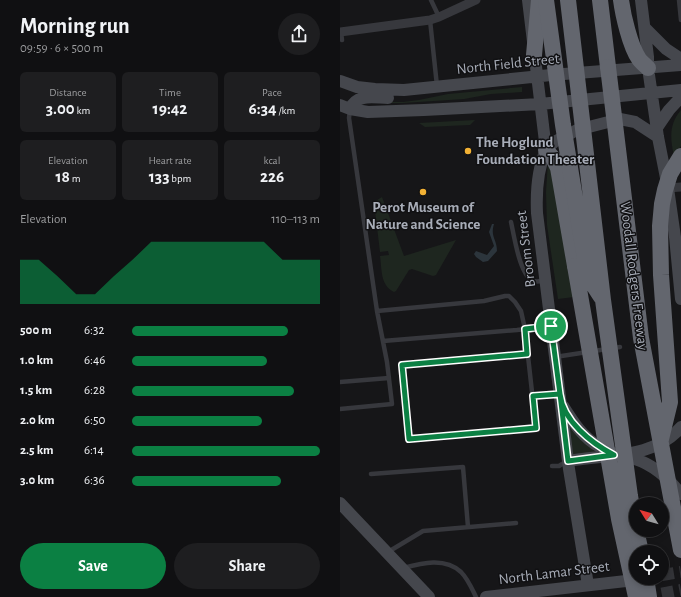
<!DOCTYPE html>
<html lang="en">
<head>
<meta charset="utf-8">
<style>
  body { margin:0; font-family:"Alegreya Sans",sans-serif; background:#1e1e20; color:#f1f3f6; height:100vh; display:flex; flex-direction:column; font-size:15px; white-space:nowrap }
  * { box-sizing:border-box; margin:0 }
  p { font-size:13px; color:#9c9d9f }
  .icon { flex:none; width:22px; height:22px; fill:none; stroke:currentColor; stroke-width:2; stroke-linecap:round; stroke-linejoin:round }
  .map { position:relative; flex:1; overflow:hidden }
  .details { display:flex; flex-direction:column; background:#101012; width:340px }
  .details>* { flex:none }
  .needle { width:26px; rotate:307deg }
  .buttons { position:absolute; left:289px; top:497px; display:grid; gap:8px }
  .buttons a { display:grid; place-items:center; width:40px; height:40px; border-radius:50%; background:#101012; box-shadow:0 2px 6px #0003,0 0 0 1px #303032; font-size:20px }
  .pin { position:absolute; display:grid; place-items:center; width:34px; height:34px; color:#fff; margin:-17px; border:2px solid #fff; border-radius:50%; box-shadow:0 1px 4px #0007 }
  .round { display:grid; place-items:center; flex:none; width:42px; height:42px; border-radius:21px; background:#1e1e20 }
  .head { display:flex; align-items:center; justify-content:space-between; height:68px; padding:0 20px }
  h1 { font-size:22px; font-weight:700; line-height:30px }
  .metrics { display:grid; grid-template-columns:repeat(3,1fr); gap:6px; height:68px; padding:4px 20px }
  .metrics div { display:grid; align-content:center; border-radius:6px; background:#1e1e20; text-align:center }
  .metrics b { font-size:17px; font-weight:700 }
  .metrics small { font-size:11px; font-weight:400 }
  .metrics p { font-size:11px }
  .chart { height:112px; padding:8px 20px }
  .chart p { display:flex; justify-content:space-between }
  .chart svg { width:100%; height:72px; margin-top:4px; fill:#0b8043; opacity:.7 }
  .cta { display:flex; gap:8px; margin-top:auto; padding:8px 20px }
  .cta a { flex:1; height:46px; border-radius:24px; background:#0b8043; color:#fff; font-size:16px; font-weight:700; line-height:46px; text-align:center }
  .cta a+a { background:#1e1e20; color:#f1f3f6 }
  ul { padding:0 20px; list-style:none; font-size:13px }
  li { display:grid; grid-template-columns:64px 48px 1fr; align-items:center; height:30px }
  li i { height:10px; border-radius:5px; background:#0b8043 }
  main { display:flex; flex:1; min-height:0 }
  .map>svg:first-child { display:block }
  .green { fill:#1e261f }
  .water { fill:#2c353c }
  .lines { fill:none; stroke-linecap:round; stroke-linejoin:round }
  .secondary-tunnel { stroke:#333438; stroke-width:12; stroke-dasharray:12 6; stroke-linecap:butt }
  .lane { stroke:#37383d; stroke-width:4.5 }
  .street { stroke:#37383d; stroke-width:9 }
  .secondary { stroke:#45474d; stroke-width:12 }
  .highway { stroke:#63666e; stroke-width:16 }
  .highway-bridge { stroke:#63666e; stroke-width:16 }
  .route-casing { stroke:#fff; stroke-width:8 }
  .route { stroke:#0b8043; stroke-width:5 }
  .poi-dot { fill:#f2b134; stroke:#111113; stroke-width:1.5 }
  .labels { text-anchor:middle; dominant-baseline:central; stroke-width:3; stroke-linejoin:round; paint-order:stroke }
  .street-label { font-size:15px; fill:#a8adb8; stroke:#111113 }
  .poi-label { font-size:15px; font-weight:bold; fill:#a8adb8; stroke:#111113; text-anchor:start }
</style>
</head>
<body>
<main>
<section class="details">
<div class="head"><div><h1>Morning run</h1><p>09:59 · 6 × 500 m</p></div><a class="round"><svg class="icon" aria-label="share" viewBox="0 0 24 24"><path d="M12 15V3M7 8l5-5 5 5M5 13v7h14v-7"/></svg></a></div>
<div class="metrics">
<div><p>Distance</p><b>3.00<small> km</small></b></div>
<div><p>Time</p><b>19:42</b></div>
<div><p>Pace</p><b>6:34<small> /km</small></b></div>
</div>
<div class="metrics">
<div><p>Elevation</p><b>18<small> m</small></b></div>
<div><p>Heart rate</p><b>133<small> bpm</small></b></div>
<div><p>kcal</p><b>226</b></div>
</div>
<div class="chart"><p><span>Elevation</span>110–113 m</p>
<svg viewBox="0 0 160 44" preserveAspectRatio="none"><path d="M0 44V17L10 17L20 27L30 38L40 38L50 27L60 17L70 6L80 6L90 6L100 6L110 6L120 6L130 6L140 17L150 17L160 17V44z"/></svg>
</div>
<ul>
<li><b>500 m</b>6:32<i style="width:83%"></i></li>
<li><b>1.0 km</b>6:46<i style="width:72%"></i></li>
<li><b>1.5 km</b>6:28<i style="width:86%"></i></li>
<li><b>2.0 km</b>6:50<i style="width:69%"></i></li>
<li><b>2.5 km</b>6:14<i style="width:100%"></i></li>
<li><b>3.0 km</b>6:36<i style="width:79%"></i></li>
</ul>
<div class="cta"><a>Save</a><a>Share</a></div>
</section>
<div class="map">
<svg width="341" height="597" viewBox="0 0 341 597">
  <rect width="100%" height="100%" fill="#161618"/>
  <path class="green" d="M 182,87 L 182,92 L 151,94 L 124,99 L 63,103 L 39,103 L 39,102 L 63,102 L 79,100 L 108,94 Z
    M 341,110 L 341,146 L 334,156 C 330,138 329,124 341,110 Z
    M 135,120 L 130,125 L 85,127 L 79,123 Z
    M 208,162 L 211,162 L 234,297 L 218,299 L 207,225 L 206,192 Z
    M 42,197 L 64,256 L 116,240 L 96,275 L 93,276 L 72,269 L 69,270 L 56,291 L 54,292 C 40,285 42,269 40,256 L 49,255 L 48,251 L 40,252 L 34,202 Z
    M 228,425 L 241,440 L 258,454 L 233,455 Z"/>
  <path class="water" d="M 152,224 L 154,224 C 150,237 157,239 157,251 L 148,261 L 143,262 L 136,257 L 134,254 L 136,251 L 147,255 L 154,246 L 149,232 Z"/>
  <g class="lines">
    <path class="secondary-tunnel" d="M 322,575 L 341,572
      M 304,597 L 341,590"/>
    <path class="lane" d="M 91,0 L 99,17
      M 339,0 L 341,20
      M 90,20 L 97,86
      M 1,32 L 2,40
      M 10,109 L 9,118 L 37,311
      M 171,222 C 174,235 180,278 194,281 C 197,282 201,281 204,280
      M 43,341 L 177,330 L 209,326
      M 215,357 L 280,347
      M 0,382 L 49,378
      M 193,396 L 219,394
      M 0,409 L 52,404 L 47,362 L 37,311 L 144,301 L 165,296 L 169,296 L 175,302 L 181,311 L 185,329 L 196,428 L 69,439 L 61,365 L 187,354
      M 212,466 L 219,466 L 227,461
      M 31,474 L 123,467 L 128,527
      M 48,552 L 83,531 L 176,523
      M 63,568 C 82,563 105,557 121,572 C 128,579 132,589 136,597"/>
    <path class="street" d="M 0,32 L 90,20 L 99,17 L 136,0
      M 328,188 L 341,187"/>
    <path class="secondary" d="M 188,0 L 206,150 C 197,170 196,191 197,213 L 229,469 L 248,585
      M 301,0 L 308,57 L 308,68 L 318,137 L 328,188 L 335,237 L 341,299
      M 305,28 L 326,49 L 341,59
      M 0,81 L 17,87 L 35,89 L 64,90 L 211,75 L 341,65
      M 0,105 L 10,109 L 28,112 L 84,110 L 200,104 L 341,90
      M 10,109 C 17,93 34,98 48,98
      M 316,129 L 329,110 L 341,97
      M 206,150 L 214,142 L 237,130 L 280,119 L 295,122 L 318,137
      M 223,406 C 233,422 243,438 260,447 C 272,455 281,455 295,459 C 314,465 329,479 341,494
      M 228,461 C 265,454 315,459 341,427
      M 0,503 L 89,597
      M 146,597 L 286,581"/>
    <path class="highway" d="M 260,0 L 268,67
      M 281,0 C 283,15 290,46 299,59 C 301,62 305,65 308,68
      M 194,55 L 199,0
      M 206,150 L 213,158 L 218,168 L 235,266
      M 296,530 L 301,552"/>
    <path class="highway-bridge" d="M 206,0 L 223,125 L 248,277 L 261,297
      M 228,0 L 263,300 L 290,496 L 296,528
      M 268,67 L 301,338 L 341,550
      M 235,266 L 279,519 L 296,597
      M 321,439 L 330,402 L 321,275 L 320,226 L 322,204 L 325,190 L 330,174 L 341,156
      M 306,578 L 309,597"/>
  </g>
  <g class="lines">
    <g class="route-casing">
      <path id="route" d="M 211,326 L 185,329 L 187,354 L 62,365 L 69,439 L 196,428 L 193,396 L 220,394 L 228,461 L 274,455 C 251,443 223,421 220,394 L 211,326"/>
    </g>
    <use href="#route" class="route"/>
  </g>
  <g class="poi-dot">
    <circle cx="128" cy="151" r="4"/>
    <circle cx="83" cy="192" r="4"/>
  </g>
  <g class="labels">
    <g class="street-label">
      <text transform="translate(168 64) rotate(-6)">North Field Street</text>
      <text transform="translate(186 249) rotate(-97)">Broom Street</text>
      <text transform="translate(294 276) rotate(83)">Woodall Rodgers Freeway</text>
      <text transform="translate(214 573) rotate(-7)">North Lamar Street</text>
    </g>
    <g class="poi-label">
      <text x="136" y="142">The Hoglund<tspan x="136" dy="17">Foundation Theater</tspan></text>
      <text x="83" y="207" text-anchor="middle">Perot Museum of<tspan x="83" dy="17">Nature and Science</tspan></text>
    </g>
  </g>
</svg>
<div class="buttons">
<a><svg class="needle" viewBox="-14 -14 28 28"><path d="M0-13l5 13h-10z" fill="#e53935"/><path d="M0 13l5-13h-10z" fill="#9c9d9f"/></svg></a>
<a><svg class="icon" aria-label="locate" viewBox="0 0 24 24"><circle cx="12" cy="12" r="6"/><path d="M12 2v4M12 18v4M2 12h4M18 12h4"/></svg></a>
</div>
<div class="pin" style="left:211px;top:326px;background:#1e9e55"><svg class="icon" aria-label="arrive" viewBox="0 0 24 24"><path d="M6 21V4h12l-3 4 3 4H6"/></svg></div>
</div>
</main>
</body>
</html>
